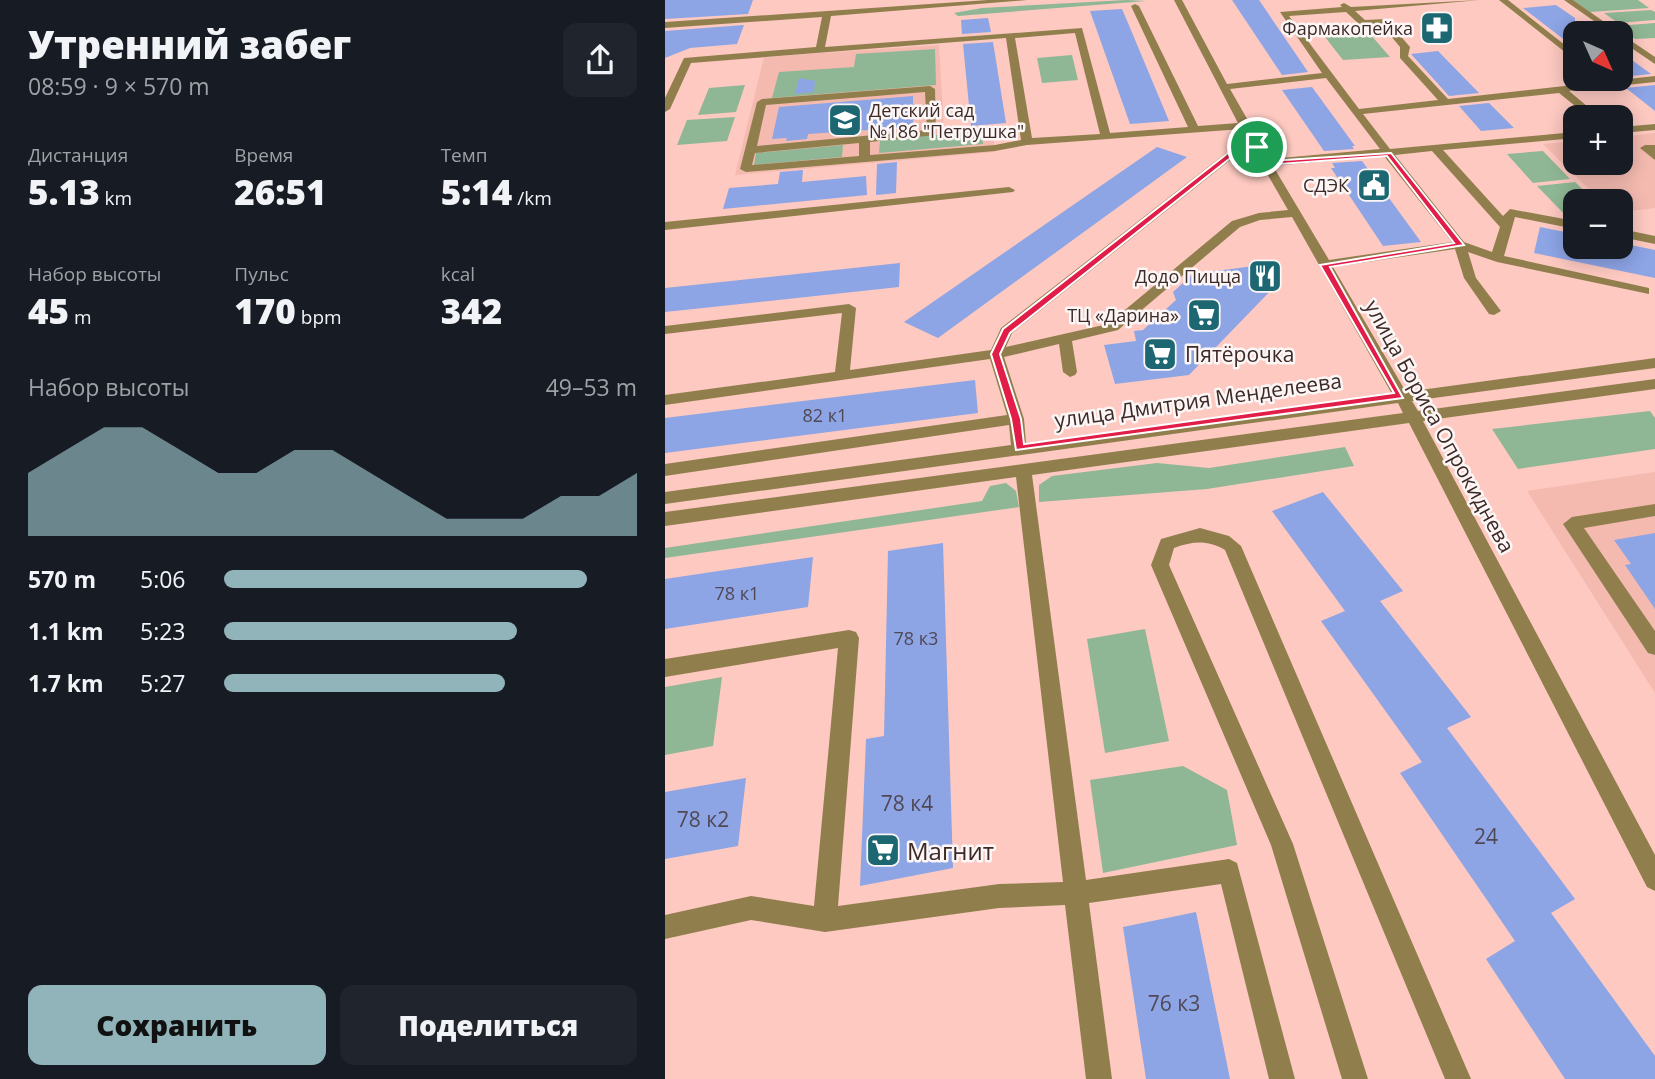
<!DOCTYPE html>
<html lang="ru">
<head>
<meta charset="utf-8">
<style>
  body { margin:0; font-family:"Open Sans",sans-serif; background:#20242c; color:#f1f3f6; height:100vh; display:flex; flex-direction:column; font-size:26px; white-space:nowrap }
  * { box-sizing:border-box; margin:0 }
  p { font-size:23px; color:#9ea1a6 }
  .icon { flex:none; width:38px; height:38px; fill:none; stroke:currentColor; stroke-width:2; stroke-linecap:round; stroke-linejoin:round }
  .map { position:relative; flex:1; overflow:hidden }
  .panel { display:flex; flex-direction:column; background:#171b24; width:665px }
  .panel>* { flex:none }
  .needle { width:46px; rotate:135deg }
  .controls { position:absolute; left:898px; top:21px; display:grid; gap:14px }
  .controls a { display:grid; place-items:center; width:70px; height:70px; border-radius:14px; background:#171b24; box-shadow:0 4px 18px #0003; font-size:35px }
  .pin { position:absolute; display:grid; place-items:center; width:60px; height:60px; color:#fff; margin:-30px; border:4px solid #fff; border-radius:50%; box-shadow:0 2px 7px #0007 }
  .round { display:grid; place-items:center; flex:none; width:74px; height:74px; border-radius:14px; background:#20242c }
  .summary { display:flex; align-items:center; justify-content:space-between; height:119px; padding:0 28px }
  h1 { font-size:38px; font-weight:800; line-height:52px }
  .figures { display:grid; grid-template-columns:repeat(3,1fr); gap:10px; height:119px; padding:7px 28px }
  .figures div { display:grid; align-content:center }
  .figures b { font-size:35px; font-weight:800 }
  .figures small { font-size:19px; font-weight:400 }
  .figures p { font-size:19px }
  .chart { height:196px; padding:14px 28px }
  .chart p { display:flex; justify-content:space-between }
  .chart svg { width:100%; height:126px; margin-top:7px; fill:#91b4bb; opacity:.7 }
  .primary-button { display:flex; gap:14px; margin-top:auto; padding:14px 28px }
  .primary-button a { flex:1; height:80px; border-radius:14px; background:#91b4bb; color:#111; font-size:28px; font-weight:800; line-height:80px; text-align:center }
  .primary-button a+a { background:#20242c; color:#f1f3f6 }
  ul { padding:0 28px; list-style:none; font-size:23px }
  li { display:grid; grid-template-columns:112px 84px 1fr; align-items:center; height:52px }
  li i { height:18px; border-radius:9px; background:#91b4bb }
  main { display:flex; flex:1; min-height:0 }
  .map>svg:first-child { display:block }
  .built { fill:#f4bab0 }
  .green { fill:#8fb795 }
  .building { fill:#8da4e5 }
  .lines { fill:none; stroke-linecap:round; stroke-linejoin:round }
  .minor { fill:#917e4d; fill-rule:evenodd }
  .route { fill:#e11d48; stroke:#fff; stroke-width:2; fill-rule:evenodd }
  .labels { text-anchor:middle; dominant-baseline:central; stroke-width:5; stroke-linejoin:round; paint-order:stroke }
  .far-poi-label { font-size:18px; fill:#3d2a27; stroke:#fcf7f6; text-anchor:end }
  .number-label { font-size:18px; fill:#514856 }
  .poi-label { font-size:21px; fill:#3d2a27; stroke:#fcf7f6; text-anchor:start }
  .street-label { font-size:21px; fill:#3d2a27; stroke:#fcf7f6 }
  .near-number-label { font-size:21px; fill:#514856 }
  .near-poi-label { font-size:24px; fill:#3d2a27; stroke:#fcf7f6; text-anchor:start }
</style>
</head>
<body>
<main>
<section class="panel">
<div class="summary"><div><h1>Утренний забег</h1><p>08:59 · 9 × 570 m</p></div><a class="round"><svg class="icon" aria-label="share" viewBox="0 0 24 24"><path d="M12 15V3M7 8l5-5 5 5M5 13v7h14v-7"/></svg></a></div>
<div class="figures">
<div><p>Дистанция</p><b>5.13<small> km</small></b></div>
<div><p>Время</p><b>26:51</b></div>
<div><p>Темп</p><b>5:14<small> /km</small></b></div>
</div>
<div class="figures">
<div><p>Набор высоты</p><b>45<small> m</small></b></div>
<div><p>Пульс</p><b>170<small> bpm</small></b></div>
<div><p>kcal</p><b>342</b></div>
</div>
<div class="chart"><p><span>Набор высоты</span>49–53 m</p>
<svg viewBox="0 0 160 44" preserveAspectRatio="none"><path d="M0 44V22L10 14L20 6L30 6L40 14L50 22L60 22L70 14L80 14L90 22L100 30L110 38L120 38L130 38L140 30L150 30L160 22V44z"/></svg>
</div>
<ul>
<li><b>570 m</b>5:06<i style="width:88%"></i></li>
<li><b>1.1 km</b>5:23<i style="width:71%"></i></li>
<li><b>1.7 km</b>5:27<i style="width:68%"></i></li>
</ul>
<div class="primary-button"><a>Сохранить</a><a>Поделиться</a></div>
</section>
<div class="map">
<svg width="990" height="1079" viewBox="0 0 990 1079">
  <rect width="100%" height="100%" fill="#fdc9c1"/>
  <path class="built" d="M 274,45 L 279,131 L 327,127 L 330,152 L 70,175 L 99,57 Z
    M 990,133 L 990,208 L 956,212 L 956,201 L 936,201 L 878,144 L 910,141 L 910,163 L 956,163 L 956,137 Z
    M 990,472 L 990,693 L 862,491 Z"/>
  <path class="green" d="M 461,0 L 481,1 L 293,16 L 289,13 L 317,8 Z
    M 908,0 L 973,0 L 984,8 L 925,12 Z
    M 986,10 L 990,12 L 990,20 L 953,23 L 939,13 Z
    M 990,23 L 990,38 L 970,39 L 951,26 Z
    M 705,34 L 725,57 L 678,60 L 660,37 Z
    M 270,49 L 271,85 L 107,98 L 114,72 L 189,67 L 191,54 Z
    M 407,55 L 413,80 L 377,83 L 372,58 Z
    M 80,85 L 71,112 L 33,115 L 44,88 Z
    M 70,117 L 62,141 L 12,145 L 22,120 Z
    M 317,131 L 318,144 L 214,153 L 215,140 Z
    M 178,145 L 177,157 L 89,165 L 91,153 Z
    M 878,151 L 905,179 L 868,183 L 842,154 Z
    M 910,182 L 930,201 L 910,201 L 910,218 L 904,219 L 872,186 Z
    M 985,411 L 990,418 L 990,449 L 853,469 L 827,429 Z
    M 680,447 L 689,466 L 542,489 L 374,502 L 374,485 L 387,476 L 492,463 L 544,468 Z
    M 341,483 L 351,491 L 354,507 L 0,558 L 0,548 L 317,501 L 325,486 Z
    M 480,629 L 504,741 L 440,753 L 422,639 Z
    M 57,677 L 48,746 L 0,755 L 0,687 Z
    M 518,766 L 562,790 L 572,845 L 438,873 L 425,780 Z"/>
  <path class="building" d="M 0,0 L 88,0 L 83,14 L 0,19 Z
    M 567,0 L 594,0 L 643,72 L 617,75 Z
    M 891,5 L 910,18 L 910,48 L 858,8 Z
    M 457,9 L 463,23 L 504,121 L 465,124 L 425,11 Z
    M 323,18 L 326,32 L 297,34 L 296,20 Z
    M 79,25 L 72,44 L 25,48 L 0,58 L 0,31 Z
    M 328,42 L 341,123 L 306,126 L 298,44 Z
    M 773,51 L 814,93 L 784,96 L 746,54 Z
    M 956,52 L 986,74 L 956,77 Z
    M 134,78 L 150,81 L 149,92 L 130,94 Z
    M 990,85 L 990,111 L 961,88 Z
    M 647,87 L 690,146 L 687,146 L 689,149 L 659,151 L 617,90 Z
    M 248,96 L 248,127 L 143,134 L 142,139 L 121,141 L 122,138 L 107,139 L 114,107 Z
    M 824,103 L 849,128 L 816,131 L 794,106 Z
    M 492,147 L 522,157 L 273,338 L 239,322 Z
    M 697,161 L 756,242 L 718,246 L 666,168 L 670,168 L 667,163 Z
    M 232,162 L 231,193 L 211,195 L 212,164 Z
    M 138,170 L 137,182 L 201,176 L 202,195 L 58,209 L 64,188 L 113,184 L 115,172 Z
    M 875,227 L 910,234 L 910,247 L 956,247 L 956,243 L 990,250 L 990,278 L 869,253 Z
    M 235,263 L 234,287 L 0,312 L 0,288 Z
    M 604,264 L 613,283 L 524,375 L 450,384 L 439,345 L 471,341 L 469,331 L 478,330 L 511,300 L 508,292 L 528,274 Z
    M 310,380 L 313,413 L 0,453 L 0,418 Z
    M 658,492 L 738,591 L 715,601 L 806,717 L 782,728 L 910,899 L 886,913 L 990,1056 L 990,1079 L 900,1079 L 821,959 L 850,941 L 735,773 L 757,762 L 656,621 L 680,611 L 607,511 Z
    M 990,533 L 990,609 L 960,565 L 966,564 L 949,540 Z
    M 278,543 L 288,868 L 195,886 L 201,739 L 219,736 L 223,551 Z
    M 148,557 L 143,607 L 0,629 L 0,579 Z
    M 81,778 L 73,846 L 0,859 L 0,792 Z
    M 531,912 L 565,1079 L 481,1079 L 458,927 Z"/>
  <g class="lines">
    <path class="minor" d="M 323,0 L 362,0 L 166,16 L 160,47 L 417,28 L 445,133 L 523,127 L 466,6 L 470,4 L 474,6 L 533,126 L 573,123 L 509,0 L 517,0 L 562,84 L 657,73 L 615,12 L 677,7 L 675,5 L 679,3 L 686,7 L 815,0 L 690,11 L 700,20 L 721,19 L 745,47 L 743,56 L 783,99 L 990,76 L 990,82 L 904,91 L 935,117 L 924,117 L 894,93 L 698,114 L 725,149 L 910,132 L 910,138 L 778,150 L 838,216 L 845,209 L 910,221 L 910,229 L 850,217 L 839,256 L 984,288 L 984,294 L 832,262 L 803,252 L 811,278 L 836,311 L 829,315 L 824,314 L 799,278 L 790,249 L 668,267 L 741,392 L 990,358 L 990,368 L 747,401 L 753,411 L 990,379 L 990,389 L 758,421 L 990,855 L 990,891 L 982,887 L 744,423 L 367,475 L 421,880 L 564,859 L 572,863 L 630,1079 L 604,1079 L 556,884 L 424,903 L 447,1079 L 421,1079 L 400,905 L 334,908 L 160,932 L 86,920 L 0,939 L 0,915 L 86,896 L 149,906 L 173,648 L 0,677 L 0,659 L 184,630 L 191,632 L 194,638 L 173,906 L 334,884 L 398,882 L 351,477 L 0,526 L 0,512 L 738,413 L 733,403 L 0,504 L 0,492 L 346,445 L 344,425 L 0,476 L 0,464 L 342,415 L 325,359 L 0,405 L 0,395 L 170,372 L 177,313 L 0,334 L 0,326 L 184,304 L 191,308 L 185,370 L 326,350 L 336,328 L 561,153 L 586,145 L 577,129 L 362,145 L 330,151 L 81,172 L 75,169 L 92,102 L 97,99 L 265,86 L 270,89 L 271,135 L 205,142 L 205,155 L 330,145 L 356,140 L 341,38 L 26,63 L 5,109 L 0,112 L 0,98 L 19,58 L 151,47 L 157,17 L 0,28 L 0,22 ZM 681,12 L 695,25 L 716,24 L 735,47 L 735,58 L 773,100 L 694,109 L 624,16 ZM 410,33 L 435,134 L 367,138 L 350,38 ZM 661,78 L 715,149 L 605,159 L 565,89 ZM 260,92 L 262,130 L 92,146 L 101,105 ZM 194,143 L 194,156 L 87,165 L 90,153 ZM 589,151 L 623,210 L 594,213 L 567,221 L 443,324 L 341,347 L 347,333 L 569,157 ZM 767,151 L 835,227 L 827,252 L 799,242 L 730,155 ZM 719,156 L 787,242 L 664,260 L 608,166 ZM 627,217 L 727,394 L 361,443 L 359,419 L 339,357 L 394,344 L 398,372 L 405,377 L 410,375 L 412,372 L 407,341 L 453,330 L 575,227 L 595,220 Z
      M 834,0 L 843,0 L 910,53 L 910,60 Z
      M 899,0 L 908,0 L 955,33 L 946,33 Z
      M 956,34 L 990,57 L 990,64 L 956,41 Z
      M 990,124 L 990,130 L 956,133 L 956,127 Z
      M 980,145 L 990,145 L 990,160 L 975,148 Z
      M 344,187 L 350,190 L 348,192 L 0,230 L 0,222 Z
      M 956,229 L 990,236 L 990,244 L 956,237 Z
      M 990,504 L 990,516 L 919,528 L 990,631 L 990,655 L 983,653 L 898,524 L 907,517 Z
      M 535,528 L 564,536 L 576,546 L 806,1079 L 780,1079 L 560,550 C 542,540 529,541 509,548 L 504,565 L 628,844 L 703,1079 L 677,1079 L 606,845 L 486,565 L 496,539 Z"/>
  </g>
  <path class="route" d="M 592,145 L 604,161 L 726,153 L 799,245 L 665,267 L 738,398 L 351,450 L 346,419 L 326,354 L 338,329 L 563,153 ZM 590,150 L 601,165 L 722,156 L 789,243 L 655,265 L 729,393 L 359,444 L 356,419 L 335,354 L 345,333 L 568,156 Z"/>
  <defs>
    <g id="pharmacy-square" transform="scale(1.75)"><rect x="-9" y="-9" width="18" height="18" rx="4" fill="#1c6772" stroke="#fcf7f6"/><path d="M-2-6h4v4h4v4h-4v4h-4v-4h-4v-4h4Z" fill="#fff"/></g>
    <g id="school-square" transform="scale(1.75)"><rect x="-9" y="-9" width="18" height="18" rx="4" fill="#1c6772" stroke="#fcf7f6"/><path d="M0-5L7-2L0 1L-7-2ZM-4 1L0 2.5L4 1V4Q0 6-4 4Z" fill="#fff"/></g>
    <g id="civic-square" transform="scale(1.75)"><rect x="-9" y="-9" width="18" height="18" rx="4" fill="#1c6772" stroke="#fcf7f6"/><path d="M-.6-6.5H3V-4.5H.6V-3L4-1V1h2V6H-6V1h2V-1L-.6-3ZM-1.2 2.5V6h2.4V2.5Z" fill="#fff"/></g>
    <g id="restaurant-square" transform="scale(1.75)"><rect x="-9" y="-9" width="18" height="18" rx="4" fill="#1c6772" stroke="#fcf7f6"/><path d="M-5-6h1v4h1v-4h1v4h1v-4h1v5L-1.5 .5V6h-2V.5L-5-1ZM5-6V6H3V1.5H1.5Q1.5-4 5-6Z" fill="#fff"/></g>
    <g id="supermarket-square" transform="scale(1.75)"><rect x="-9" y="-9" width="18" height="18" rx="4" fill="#1c6772" stroke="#fcf7f6"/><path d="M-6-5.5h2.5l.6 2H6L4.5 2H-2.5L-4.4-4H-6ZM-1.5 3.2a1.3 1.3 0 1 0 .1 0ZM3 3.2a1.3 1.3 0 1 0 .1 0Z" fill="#fff"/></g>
  </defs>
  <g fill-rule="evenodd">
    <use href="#pharmacy-square" x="772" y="28"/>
    <use href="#school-square" x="180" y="120"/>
    <use href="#civic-square" x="709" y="185"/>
    <use href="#restaurant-square" x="600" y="276"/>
    <use href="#supermarket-square" x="539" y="315"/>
    <use href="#supermarket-square" x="495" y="354"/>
    <use href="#supermarket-square" x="218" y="850"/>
  </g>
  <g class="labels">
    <g class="far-poi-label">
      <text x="748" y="28">Фармакопейка</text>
      <text x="204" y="110" text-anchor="start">Детский сад<tspan x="204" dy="21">№186 "Петрушка"</tspan></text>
      <text x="684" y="185">СДЭК</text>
      <text x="576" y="276">Додо Пицца</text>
      <text x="514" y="315">ТЦ «Дарина»</text>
    </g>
    <g class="number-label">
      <text x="160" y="415">82 к1</text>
      <text x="72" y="593">78 к1</text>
      <text x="251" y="638">78 к3</text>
    </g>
    <g class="poi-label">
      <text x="520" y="354">Пятёрочка</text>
    </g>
    <g class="street-label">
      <text transform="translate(533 400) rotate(-8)">улица Дмитрия Менделеева</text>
      <text transform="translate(775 426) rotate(61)">улица Бориса Опрокиднева</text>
    </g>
    <g class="near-number-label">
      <text x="242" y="803">78 к4</text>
      <text x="38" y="819">78 к2</text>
      <text x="821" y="836">24</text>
      <text x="509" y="1003">76 к3</text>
    </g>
    <g class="near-poi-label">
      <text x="242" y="850">Магнит</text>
    </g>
  </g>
</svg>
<div class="controls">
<a><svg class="needle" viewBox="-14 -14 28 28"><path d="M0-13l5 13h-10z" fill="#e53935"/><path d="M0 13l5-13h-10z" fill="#9ea1a6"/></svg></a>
<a>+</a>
<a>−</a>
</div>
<div class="pin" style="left:592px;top:147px;background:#1e9e55"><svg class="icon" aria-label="arrive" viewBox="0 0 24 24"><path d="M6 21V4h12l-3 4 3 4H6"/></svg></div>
</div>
</main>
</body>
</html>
